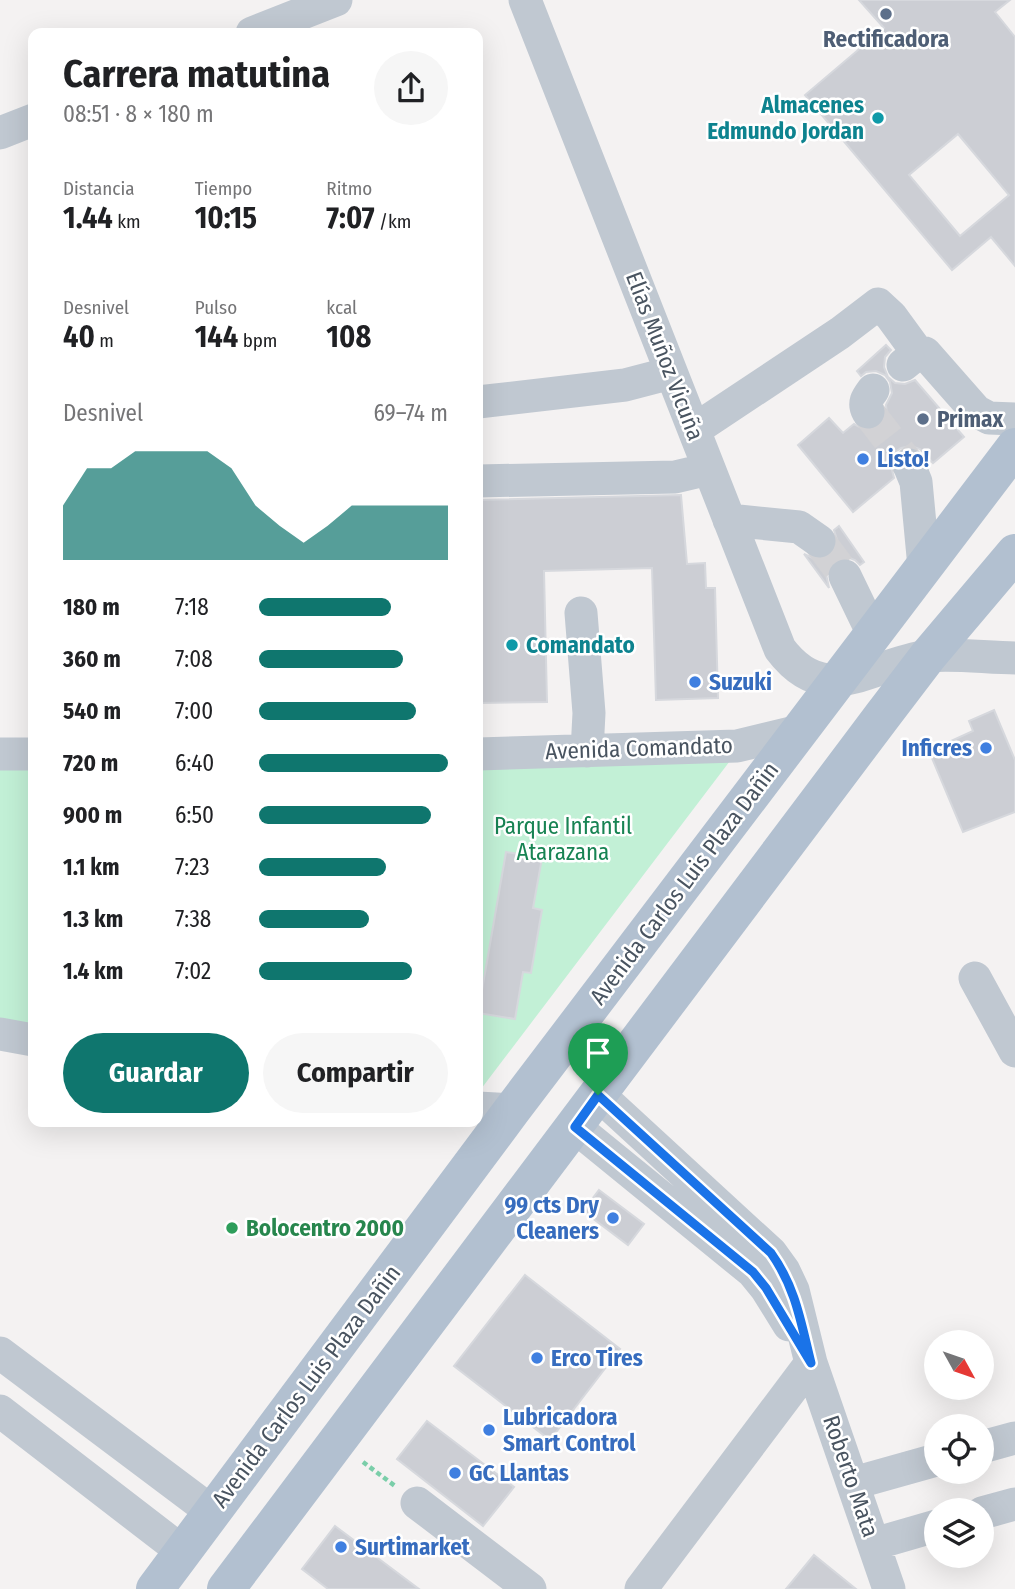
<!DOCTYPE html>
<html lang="es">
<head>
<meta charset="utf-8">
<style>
  body { margin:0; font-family:"Fira Sans Condensed",sans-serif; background:#f6f6f6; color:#202124; height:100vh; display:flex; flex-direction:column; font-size:26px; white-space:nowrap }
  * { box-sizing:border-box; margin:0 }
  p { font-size:23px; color:#757577 }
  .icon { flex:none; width:38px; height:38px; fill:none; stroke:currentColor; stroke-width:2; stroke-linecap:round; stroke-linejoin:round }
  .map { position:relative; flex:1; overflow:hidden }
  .drawer { position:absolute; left:28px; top:28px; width:455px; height:1099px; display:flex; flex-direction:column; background:#fff; border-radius:14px; box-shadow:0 7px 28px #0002 }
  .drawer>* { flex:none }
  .needle { width:46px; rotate:130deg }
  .controls { position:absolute; left:924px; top:1330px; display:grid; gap:14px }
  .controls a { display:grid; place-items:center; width:70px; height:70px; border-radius:50%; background:#fff; box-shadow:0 7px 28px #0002; font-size:35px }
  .pin { position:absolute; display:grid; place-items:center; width:60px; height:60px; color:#fff; margin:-72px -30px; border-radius:50% 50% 50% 0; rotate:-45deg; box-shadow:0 0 7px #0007 }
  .pin .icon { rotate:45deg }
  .round { display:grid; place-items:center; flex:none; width:74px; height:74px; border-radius:37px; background:#f6f6f6 }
  .headline { display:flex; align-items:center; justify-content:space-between; height:119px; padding:0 35px }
  h1 { font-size:38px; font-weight:700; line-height:52px }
  .stats { display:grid; grid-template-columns:repeat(3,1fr); gap:10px; height:119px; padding:7px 35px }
  .stats div { display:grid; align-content:center }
  .stats b { font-size:30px; font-weight:700 }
  .stats small { font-size:19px; font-weight:400 }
  .stats p { font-size:19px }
  .chart { height:196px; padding:14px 35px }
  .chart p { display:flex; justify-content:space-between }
  .chart svg { width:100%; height:126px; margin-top:7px; fill:#0f766e; opacity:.7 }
  .button { display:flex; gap:14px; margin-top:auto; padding:14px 35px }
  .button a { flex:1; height:80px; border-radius:42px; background:#0f766e; color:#fff; font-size:28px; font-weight:700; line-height:80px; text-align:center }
  .button a+a { background:#f6f6f6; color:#202124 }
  ul { padding:0 35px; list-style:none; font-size:23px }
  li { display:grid; grid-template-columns:112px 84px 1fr; align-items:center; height:52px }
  li i { height:18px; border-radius:9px; background:#0f766e }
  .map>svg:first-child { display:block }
  .green { fill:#c2f0d6 }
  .building { fill:#ccced4; stroke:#d6d8dd; stroke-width:2; fill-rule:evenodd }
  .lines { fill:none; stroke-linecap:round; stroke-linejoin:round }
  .minor-tunnel { stroke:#d2d2d5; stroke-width:33; stroke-dasharray:33 17; stroke-linecap:butt }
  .path { stroke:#7acea9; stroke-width:4.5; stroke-dasharray:5 3.5; stroke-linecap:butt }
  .minor { stroke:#c0c8d1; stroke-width:33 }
  .major { stroke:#b2c0d0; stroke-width:38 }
  .route-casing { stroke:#fff; stroke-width:14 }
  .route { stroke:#1a73e8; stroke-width:9 }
  .service-dot { fill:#5c6f8a; stroke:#fff; stroke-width:2.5 }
  .culture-dot { fill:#0f9aa8; stroke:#fff; stroke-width:2.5 }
  .shop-dot { fill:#3f7fe0; stroke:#fff; stroke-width:2.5 }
  .leisure-dot { fill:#2e9e5b; stroke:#fff; stroke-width:2.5 }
  .labels { text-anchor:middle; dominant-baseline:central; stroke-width:5; stroke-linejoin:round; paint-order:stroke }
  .service-label { font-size:23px; font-weight:bold; fill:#4e5e75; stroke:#fff }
  .culture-label { font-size:23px; font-weight:bold; fill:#0d838f; stroke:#fff; text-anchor:end }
  .street-label { font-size:23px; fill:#495460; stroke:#fff }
  .shop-label { font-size:23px; font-weight:bold; fill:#366cbe; stroke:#fff; text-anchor:start }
  .park-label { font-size:23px; fill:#188353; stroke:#fff }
  .leisure-label { font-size:23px; font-weight:bold; fill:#27864d; stroke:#fff; text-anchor:start }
</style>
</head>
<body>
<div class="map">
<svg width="1015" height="1589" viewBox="0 0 1015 1589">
  <rect width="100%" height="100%" fill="#f4f2f2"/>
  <path class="green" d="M 739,749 L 478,1093 L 478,756 Z
    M 0,756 L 33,756 L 33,1038 L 0,1034 Z"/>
  <path class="building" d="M 859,0 L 1010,0 L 995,12 L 1015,37 L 1015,266 L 991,237 L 952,270 L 805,95 L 884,28 ZM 958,134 L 1009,195 L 960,236 L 909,175 Z
    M 886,345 L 891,350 L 885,357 L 884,367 L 888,377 L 895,383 L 905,384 L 915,380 L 964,437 L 933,463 L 920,449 L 911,446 L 901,448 L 894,453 L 890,462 L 894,478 L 853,512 L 798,445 L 829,418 L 843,433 L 854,424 L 867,431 L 877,429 L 883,424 L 887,414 L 886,405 L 892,393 L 890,382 L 885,375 L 876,371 L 866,372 L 861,376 L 857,371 Z
    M 681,495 L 687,564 L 705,563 L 706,588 L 715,588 L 718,698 L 656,700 L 652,568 L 544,571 L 547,702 L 478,703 L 478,500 Z
    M 839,526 L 864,562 L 860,565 L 855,560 L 847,557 L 836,559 L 830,565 L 826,574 L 829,588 L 804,554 L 817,560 L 828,558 L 834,553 L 838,543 L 834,530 Z
    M 994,710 L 1015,760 L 1015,812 L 963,832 L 929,751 L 973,731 L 969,721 Z
    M 506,852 L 542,858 L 533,908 L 542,910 L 531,973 L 523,972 L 515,1019 L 478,1013 Z
    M 599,1190 L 644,1224 L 628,1245 L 583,1211 Z
    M 525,1275 L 620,1349 L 550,1440 L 454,1366 Z
    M 427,1421 L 514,1487 L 483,1526 L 397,1459 Z
    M 335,1526 L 419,1589 L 328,1589 L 302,1569 Z
    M 814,1555 L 856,1589 L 786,1589 Z"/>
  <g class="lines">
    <path class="minor-tunnel" d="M 868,412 L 909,465
      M 819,541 L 845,576"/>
    <path class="path" d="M 363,1462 L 395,1486"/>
    <path class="minor" d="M 525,0 L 780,649 C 826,710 869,664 928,656 C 953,653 989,658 1015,658
      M 252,33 L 336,0
      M 0,133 L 33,120
      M 903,365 L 918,353 L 925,353 L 976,411 L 989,418 L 1015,419
      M 478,402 L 625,385 L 671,373
      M 868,412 C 863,403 867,398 873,390
      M 694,430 L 840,333 L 878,304 L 891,316 L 918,353
      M 909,465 L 916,482 L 924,567
      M 478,481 L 675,477 L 709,469
      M 729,520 L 799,527 L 819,541
      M 845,576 L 873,634
      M 581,613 L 589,713 L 587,751
      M 0,754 L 33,754
      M 478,754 L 737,746 L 799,731
      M 975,978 L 1015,1051
      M 0,1034 L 33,1040
      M 599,1095 L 771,1253 L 784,1271 L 793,1290 L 811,1363 L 889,1589
      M 478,1108 L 512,1110
      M 575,1127 L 753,1272 L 766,1288 L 789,1325
      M 0,1353 L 212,1512
      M 0,1411 L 183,1552
      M 982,1447 L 1015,1438
      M 854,1483 L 936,1460
      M 417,1503 L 530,1589
      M 982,1513 L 1015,1504
      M 874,1544 L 936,1526
      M 641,1589 L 811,1363"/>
    <path class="major" d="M 155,1589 L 512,1110 L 1015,447
      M 226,1589 L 883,715 L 928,656 L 1015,553"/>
  </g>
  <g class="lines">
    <g class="route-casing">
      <path id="route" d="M 598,1095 L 771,1253 C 796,1288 801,1323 811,1363 L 766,1288 L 753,1272 L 575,1127 Z"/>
    </g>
    <use href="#route" class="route"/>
  </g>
  <g class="service-dot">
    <circle cx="886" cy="14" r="7"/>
    <circle cx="923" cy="419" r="7"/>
  </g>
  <g class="culture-dot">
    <circle cx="878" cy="118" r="7"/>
    <circle cx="512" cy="645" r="7"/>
  </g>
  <g class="shop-dot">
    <circle cx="863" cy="459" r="7"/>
    <circle cx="695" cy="682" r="7"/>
    <circle cx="986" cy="748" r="7"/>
    <circle cx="613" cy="1218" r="7"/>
    <circle cx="537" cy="1358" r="7"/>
    <circle cx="489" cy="1430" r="7"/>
    <circle cx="455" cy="1473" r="7"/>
    <circle cx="341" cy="1547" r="7"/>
  </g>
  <circle class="leisure-dot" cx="232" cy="1228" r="7"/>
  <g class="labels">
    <g class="service-label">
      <text x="886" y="39">Rectificadora</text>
      <text x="937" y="419" text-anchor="start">Primax</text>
    </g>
    <g class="culture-label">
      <text x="864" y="105">Almacenes<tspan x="864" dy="26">Edmundo Jordan</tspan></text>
      <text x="526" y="645" text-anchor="start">Comandato</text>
    </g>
    <g class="street-label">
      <text transform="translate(665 356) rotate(69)">Elías Muñoz Vicuña</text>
      <text transform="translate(639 748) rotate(-2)">Avenida Comandato</text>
      <text transform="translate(684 883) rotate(-53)">Avenida Carlos Luis Plaza Dañin</text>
      <text transform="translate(306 1386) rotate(-53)">Avenida Carlos Luis Plaza Dañin</text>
      <text transform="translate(851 1476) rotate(71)">Roberto Mata</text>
    </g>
    <g class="shop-label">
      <text x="877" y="459">Listo!</text>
      <text x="709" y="682">Suzuki</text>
      <text x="972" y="748" text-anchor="end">Inficres</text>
      <text x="599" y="1205" text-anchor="end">99 cts Dry<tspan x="599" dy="26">Cleaners</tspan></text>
      <text x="551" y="1358">Erco Tires</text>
      <text x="503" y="1417">Lubricadora<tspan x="503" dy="26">Smart Control</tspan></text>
      <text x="469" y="1473">GC Llantas</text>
      <text x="355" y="1547">Surtimarket</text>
    </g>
    <g class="park-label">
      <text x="563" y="826">Parque Infantil<tspan x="563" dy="26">Atarazana</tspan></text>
    </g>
    <g class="leisure-label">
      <text x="246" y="1228">Bolocentro 2000</text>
    </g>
  </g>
</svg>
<div class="controls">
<a><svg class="needle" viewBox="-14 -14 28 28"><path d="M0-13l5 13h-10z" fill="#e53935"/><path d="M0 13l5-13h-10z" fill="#757577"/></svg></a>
<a><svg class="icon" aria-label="locate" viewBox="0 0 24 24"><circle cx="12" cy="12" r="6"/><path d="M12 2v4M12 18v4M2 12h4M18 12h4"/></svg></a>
<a><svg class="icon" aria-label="layers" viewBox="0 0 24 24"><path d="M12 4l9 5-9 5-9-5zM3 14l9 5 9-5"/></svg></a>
</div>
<div class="pin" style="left:598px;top:1095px;background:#1e9e55"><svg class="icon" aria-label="arrive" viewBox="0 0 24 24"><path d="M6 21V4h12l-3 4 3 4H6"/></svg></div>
<section class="drawer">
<div class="headline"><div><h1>Carrera matutina</h1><p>08:51 · 8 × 180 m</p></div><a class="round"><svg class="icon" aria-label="share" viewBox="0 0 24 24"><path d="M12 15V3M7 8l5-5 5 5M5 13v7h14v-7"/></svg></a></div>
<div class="stats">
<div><p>Distancia</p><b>1.44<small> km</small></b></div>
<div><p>Tiempo</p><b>10:15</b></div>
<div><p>Ritmo</p><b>7:07<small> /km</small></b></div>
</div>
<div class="stats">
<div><p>Desnivel</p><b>40<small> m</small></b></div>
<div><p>Pulso</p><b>144<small> bpm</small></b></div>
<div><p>kcal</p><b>108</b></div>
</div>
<div class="chart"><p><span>Desnivel</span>69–74 m</p>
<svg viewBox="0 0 160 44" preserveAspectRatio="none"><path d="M0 44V25L10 12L20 12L30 6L40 6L50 6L60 6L70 12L80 25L90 32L100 38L110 32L120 25L130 25L140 25L150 25L160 25V44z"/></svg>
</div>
<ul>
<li><b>180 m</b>7:18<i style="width:70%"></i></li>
<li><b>360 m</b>7:08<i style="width:76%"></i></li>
<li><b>540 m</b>7:00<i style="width:83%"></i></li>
<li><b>720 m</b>6:40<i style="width:100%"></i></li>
<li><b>900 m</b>6:50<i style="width:91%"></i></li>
<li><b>1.1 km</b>7:23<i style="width:67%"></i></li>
<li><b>1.3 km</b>7:38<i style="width:58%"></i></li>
<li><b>1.4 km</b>7:02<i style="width:81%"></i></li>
</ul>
<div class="button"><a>Guardar</a><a>Compartir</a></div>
</section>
</div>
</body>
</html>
